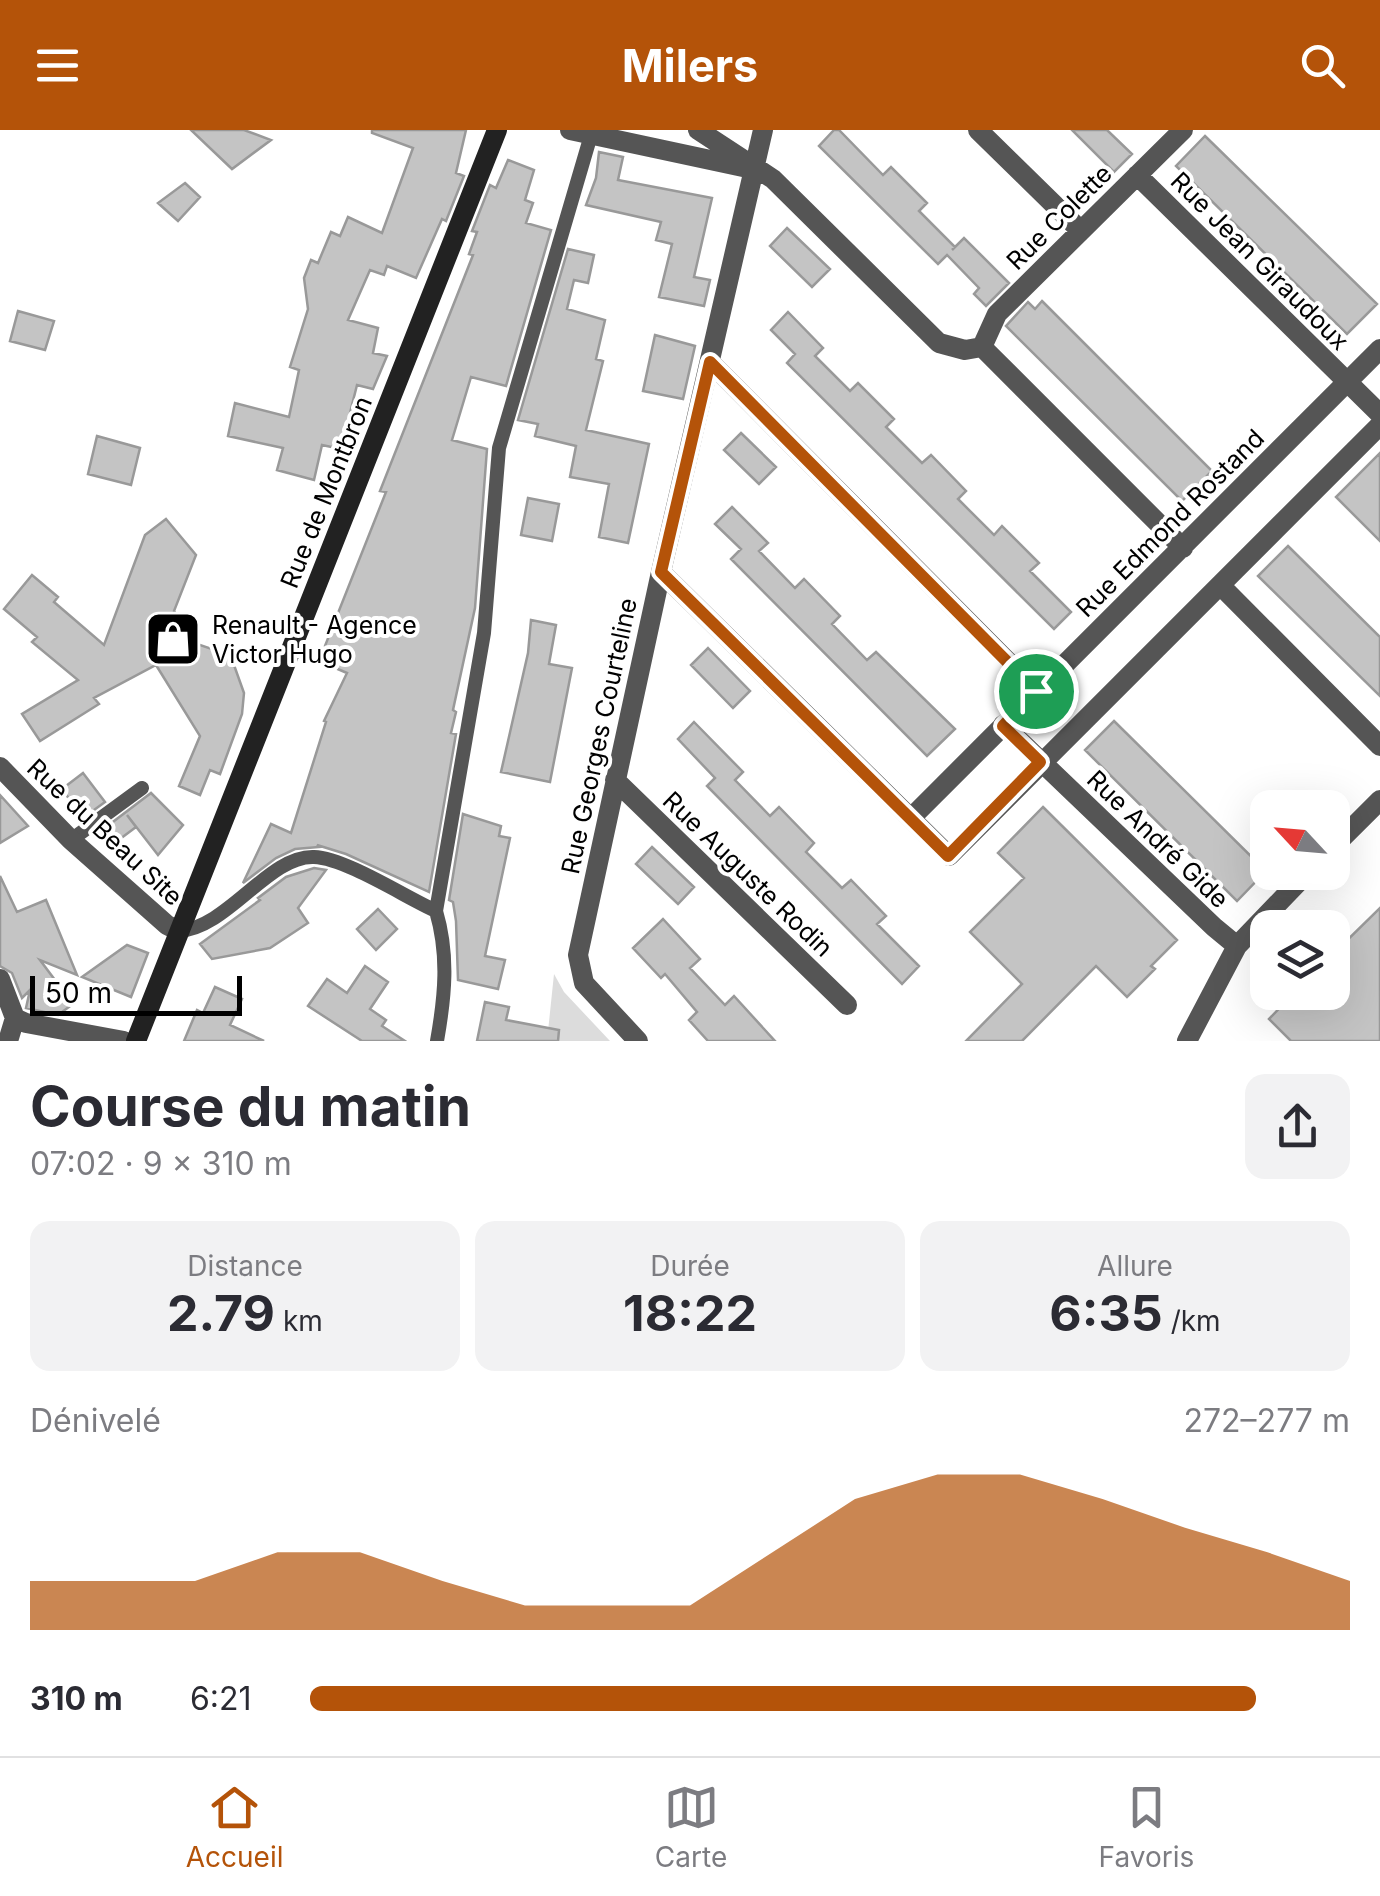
<!DOCTYPE html>
<html lang="fr">
<head>
<meta charset="utf-8">
<style>
  body { margin:0; font-family:Inter,sans-serif; background:#f2f2f3; color:#2b2b33; height:100vh; display:flex; flex-direction:column; font-size:38px; white-space:nowrap }
  * { box-sizing:border-box; margin:0 }
  p { font-size:32px; color:#7c7c81 }
  .icon { flex:none; width:55px; height:55px; fill:none; stroke:currentColor; stroke-width:2; stroke-linecap:round; stroke-linejoin:round }
  .map { position:relative; height:911px; overflow:hidden }
  .panel { display:flex; flex-direction:column; background:#fff; flex:1 }
  .panel>* { flex:none }
  .needle { width:65px; rotate:296deg }
  .fabs { position:absolute; left:1250px; top:660px; display:grid; gap:20px }
  .fabs a { display:grid; place-items:center; width:100px; height:100px; border-radius:20px; background:#fff; box-shadow:0 10px 40px #0002; font-size:50px }
  .scale { position:absolute; left:30px; bottom:25px; width:212px; box-sizing:border-box; padding-left:10px; border:5px solid #000; border-top:0; font-size:28px; line-height:35px; white-space:nowrap; color:#000; -webkit-text-stroke:8px #fff; paint-order:stroke }
  .pin { position:absolute; display:grid; place-items:center; width:85px; height:85px; color:#fff; margin:-42px; border:5px solid #fff; border-radius:50%; box-shadow:0 2px 10px #0007 }
  .round { display:grid; place-items:center; flex:none; width:105px; height:105px; border-radius:20px; background:#f2f2f3 }
  .headline { display:flex; align-items:center; justify-content:space-between; height:170px; padding:0 30px }
  h1 { font-size:55px; font-weight:700; line-height:75px }
  .figures { display:grid; grid-template-columns:repeat(3,1fr); gap:15px; height:170px; padding:10px 30px }
  .figures div { display:grid; align-content:center; border-radius:20px; background:#f2f2f3; text-align:center }
  .figures b { font-size:50px; font-weight:700 }
  .figures small { font-size:28px; font-weight:400 }
  .figures p { font-size:28px }
  .chart { height:280px; padding:20px 30px }
  .chart p { display:flex; justify-content:space-between }
  .chart svg { width:100%; height:180px; margin-top:10px; fill:#b45309; opacity:.7 }
  ul { padding:0 30px; list-style:none; font-size:32px }
  li { display:grid; grid-template-columns:160px 120px 1fr; align-items:center; height:75px }
  li i { height:25px; border-radius:12px; background:#b45309 }
  header { display:flex; justify-content:space-between; align-items:center; height:130px; padding:0 30px; background:#b45309; color:#fff; font-size:45px; font-weight:700 }
  .menu { display:flex; justify-content:space-around; align-items:center; height:140px; border-top:2px solid #e1e1e2; background:#fff; font-size:28px; color:#7c7c81 }
  .menu a { display:grid; justify-items:center; gap:5px }
  .menu .current { color:#b45309 }
  .map>svg:first-child { display:block }
  .green { fill:#dcdcdc }
  .building { fill:#c4c4c4; stroke:#999; stroke-width:2.5 }
  .lines { fill:none; stroke-linecap:round; stroke-linejoin:round }
  .lane { stroke:#555; stroke-width:14 }
  .street { stroke:#555; stroke-width:20 }
  .secondary { stroke:#222; stroke-width:20 }
  .route-casing { stroke:#fff; stroke-width:20 }
  .route { stroke:#b45309; stroke-width:12 }
  .labels { text-anchor:middle; dominant-baseline:central; stroke-width:8; stroke-linejoin:round; paint-order:stroke }
  .street-label { font-size:25px; fill:#000; stroke:#fff }
  .poi-label { font-size:25px; fill:#000; stroke:#fff; text-anchor:start }
</style>
</head>
<body>
<header><svg class="icon" aria-label="menu" viewBox="0 0 24 24"><path d="M4 6h16M4 12h16M4 18h16"/></svg>Milers<svg class="icon" aria-label="search" viewBox="0 0 24 24"><circle cx="10" cy="10" r="6"/><path d="M15 15l6 6"/></svg></header>
<div class="map">
<svg width="1380" height="911" viewBox="0 0 1380 911">
  <rect width="100%" height="100%" fill="#fff"/>
  <path class="green" d="M 554,844 L 564,862 L 610,911 L 547,911 Z"/>
  <path class="building" d="M 191,0 L 244,0 L 271,10 L 232,39 Z
    M 372,0 L 466,0 L 456,43 L 464,46 L 446,91 L 442,89 L 416,148 L 387,136 L 384,145 L 370,140 L 348,190 L 378,198 L 373,223 L 387,226 L 373,259 L 357,255 L 341,319 L 322,315 L 314,350 L 277,340 L 283,318 L 228,306 L 235,273 L 289,287 L 299,240 L 290,237 L 308,179 L 304,148 L 311,130 L 318,133 L 331,102 L 340,106 L 348,87 L 382,103 L 413,18 L 372,3 Z
    M 834,0 L 839,0 L 883,45 L 891,37 L 927,73 L 919,81 L 955,117 L 952,120 L 964,108 L 1009,153 L 986,176 L 974,164 L 979,158 L 947,125 L 938,134 L 819,16 Z
    M 1072,0 L 1107,0 L 1132,24 L 1114,42 Z
    M 1205,6 L 1377,174 L 1347,204 L 1176,36 Z
    M 599,22 L 623,27 L 618,50 L 712,68 L 694,147 L 710,150 L 704,176 L 659,167 L 672,114 L 656,110 L 661,92 L 586,75 L 596,48 Z
    M 508,30 L 534,40 L 525,70 L 533,73 L 526,93 L 551,100 L 506,256 L 471,247 L 452,310 L 487,319 L 475,478 L 453,580 L 456,582 L 451,603 L 456,604 L 429,762 L 346,724 L 317,715 L 319,717 L 295,719 L 276,728 L 243,753 L 271,694 L 291,703 L 326,592 L 324,591 L 347,543 L 319,531 L 386,362 L 380,361 L 473,125 L 469,124 L 477,102 L 472,101 L 490,55 L 496,58 Z
    M 185,53 L 200,67 L 178,91 L 158,73 Z
    M 787,98 L 830,139 L 812,157 L 770,116 Z
    M 568,119 L 594,125 L 588,153 L 574,150 L 567,179 L 605,190 L 596,229 L 603,231 L 586,300 L 649,314 L 628,413 L 599,407 L 609,354 L 570,347 L 576,316 L 535,306 L 538,294 L 518,290 Z
    M 1042,171 L 1212,341 L 1182,371 L 1006,196 L 1028,172 L 1035,179 Z
    M 18,181 L 54,191 L 45,220 L 10,211 Z
    M 788,182 L 823,218 L 815,226 L 850,261 L 858,253 L 894,289 L 886,297 L 922,333 L 931,325 L 966,361 L 958,369 L 994,405 L 1002,396 L 1039,433 L 1030,441 L 1071,482 L 1054,499 L 787,233 L 795,224 L 771,200 Z
    M 655,205 L 695,216 L 683,269 L 643,261 Z
    M 741,303 L 776,337 L 759,354 L 724,320 Z
    M 97,306 L 140,318 L 131,355 L 88,344 Z
    M 1380,323 L 1380,411 L 1336,367 Z
    M 528,368 L 559,374 L 552,411 L 521,405 Z
    M 732,377 L 768,413 L 759,421 L 795,458 L 804,449 L 840,486 L 832,494 L 867,530 L 876,522 L 955,599 L 927,626 L 731,429 L 741,419 L 715,394 Z
    M 166,389 L 196,425 L 174,481 L 194,513 L 215,520 L 234,535 L 244,563 L 242,584 L 220,644 L 210,640 L 200,665 L 179,656 L 200,606 L 156,535 L 94,568 L 99,574 L 40,611 L 22,584 L 78,550 L 32,512 L 37,507 L 4,479 L 32,445 L 58,467 L 54,472 L 104,515 L 145,405 Z
    M 1288,416 L 1380,507 L 1380,566 L 1258,446 Z
    M 531,490 L 556,495 L 549,534 L 572,538 L 550,652 L 501,642 L 528,523 Z
    M 708,518 L 750,561 L 733,578 L 691,535 Z
    M 1114,591 L 1266,741 L 1237,771 L 1085,620 Z
    M 694,592 L 743,642 L 735,650 L 770,686 L 779,677 L 814,713 L 806,722 L 842,758 L 851,750 L 886,786 L 877,794 L 919,836 L 902,854 L 707,656 L 715,648 L 678,609 Z
    M 83,643 L 105,672 L 83,688 L 62,659 Z
    M 151,663 L 183,695 L 158,725 L 127,685 L 136,697 L 116,712 L 110,704 L 102,710 L 97,704 Z
    M 0,665 L 28,696 L 0,713 Z
    M 1043,677 L 1177,810 L 1151,836 L 1155,839 L 1127,867 L 1096,836 L 1022,911 L 966,911 L 1022,854 L 970,802 L 1024,748 L 998,723 Z
    M 463,684 L 501,696 L 499,706 L 510,708 L 485,826 L 505,830 L 498,859 L 458,850 L 456,791 L 453,772 L 449,770 Z
    M 652,717 L 694,757 L 678,774 L 636,734 Z
    M 314,738 L 326,740 L 298,778 L 308,793 L 270,818 L 212,829 L 200,814 L 260,770 L 258,768 L 286,747 Z
    M 0,746 L 17,782 L 46,770 L 77,845 L 40,830 L 73,874 L 58,885 L 26,878 L 30,860 L 22,868 L 12,843 L 0,836 Z
    M 1380,778 L 1380,911 L 1291,911 L 1269,889 L 1295,862 L 1332,862 L 1332,825 Z
    M 378,779 L 397,799 L 376,820 L 357,799 Z
    M 663,789 L 700,829 L 690,838 L 725,875 L 734,866 L 775,911 L 708,911 L 689,890 L 697,882 L 665,844 L 661,848 L 633,818 Z
    M 127,815 L 148,823 L 131,867 L 82,847 Z
    M 365,836 L 388,852 L 370,879 L 386,890 L 382,896 L 405,911 L 362,911 L 308,876 L 327,849 L 347,863 Z
    M 215,857 L 242,869 L 230,895 L 264,911 L 184,911 L 197,880 L 203,883 Z
    M 485,872 L 509,877 L 506,890 L 559,900 L 558,911 L 477,911 Z"/>
  <g class="lines">
    <path class="lane" d="M 71,710 L 142,658
      M 179,801 C 228,798 269,725 314,727 C 345,728 405,767 436,781
      M 437,911 C 445,866 449,825 436,781 L 484,503 L 499,318 L 591,5"/>
    <path class="street" d="M 570,0 L 743,37
      M 698,0 L 773,49 L 939,213 L 965,220 L 982,217
      M 978,0 L 1081,101
      M 1137,45 L 1380,284
      M 982,217 L 997,184 L 1183,0
      M 982,217 L 1183,418
      M 710,232 L 1037,561
      M 661,442 L 949,726 L 1380,295
      M 1221,456 L 1380,616
      M 1003,595 L 1214,797 L 1237,816
      M 0,637 L 71,710 L 167,795 L 179,801
      M 615,650 L 847,875
      M 911,688 L 1380,219
      M 1332,718 L 1380,670
      M 0,849 L 15,888 L 26,893 L 124,911
      M 8,911 L 15,888
      M 638,911 L 584,853 L 578,825 L 661,442 L 763,0
      M 1187,911 L 1237,816 L 1308,742"/>
    <path class="secondary" d="M 136,911 L 497,0"/>
  </g>
  <g class="lines">
    <g class="route-casing">
      <path id="route" d="M 710,232 L 1036,561 L 1003,596 L 1040,632 L 948,726 L 661,442 Z"/>
    </g>
    <use href="#route" class="route"/>
  </g>
  <defs>
    <g id="shop-square" transform="scale(2.875)"><rect x="-9" y="-9" width="18" height="18" rx="4" fill="#000" stroke="#fff"/><path d="M-5-2.5h2.3a2.7 3.5 0 0 1 5.4 0H5L5.5 6h-11ZM-1.5-2.5h3a1.5 2.3 0 0 0-3 0Z" fill="#fff"/></g>
  </defs>
  <g fill-rule="evenodd">
    <use href="#shop-square" x="173" y="509"/>
  </g>
  <g class="labels">
    <g class="street-label">
      <text transform="translate(1059 87) rotate(-45)">Rue Colette</text>
      <text transform="translate(1260 131) rotate(45)">Rue Jean Giraudoux</text>
      <text transform="translate(326 362) rotate(-68)">Rue de Montbron</text>
      <text transform="translate(1170 393) rotate(-45)">Rue Edmond Rostand</text>
      <text transform="translate(599 606) rotate(-78)">Rue Georges Courteline</text>
      <text transform="translate(105 702) rotate(43)">Rue du Beau Site</text>
      <text transform="translate(1158 709) rotate(44)">Rue André Gide</text>
      <text transform="translate(748 744) rotate(44)">Rue Auguste Rodin</text>
    </g>
    <g class="poi-label">
      <text x="212" y="495">Renault - Agence<tspan x="212" dy="29">Victor Hugo</tspan></text>
    </g>
  </g>
</svg>
<div class="fabs">
<a><svg class="needle" viewBox="-14 -14 28 28"><path d="M0-13l5 13h-10z" fill="#e53935"/><path d="M0 13l5-13h-10z" fill="#7c7c81"/></svg></a>
<a><svg class="icon" aria-label="layers" viewBox="0 0 24 24"><path d="M12 4l9 5-9 5-9-5zM3 14l9 5 9-5"/></svg></a>
</div>
<div class="scale">50 m</div>
<div class="pin" style="left:1036px;top:561px;background:#1e9e55"><svg class="icon" aria-label="arrive" viewBox="0 0 24 24"><path d="M6 21V4h12l-3 4 3 4H6"/></svg></div>
</div>
<section class="panel">
<div class="headline"><div><h1>Course du matin</h1><p>07:02 · 9 × 310 m</p></div><a class="round"><svg class="icon" aria-label="share" viewBox="0 0 24 24"><path d="M12 15V3M7 8l5-5 5 5M5 13v7h14v-7"/></svg></a></div>
<div class="figures">
<div><p>Distance</p><b>2.79<small> km</small></b></div>
<div><p>Durée</p><b>18:22</b></div>
<div><p>Allure</p><b>6:35<small> /km</small></b></div>
</div>
<div class="chart"><p><span>Dénivelé</span>272–277 m</p>
<svg viewBox="0 0 160 44" preserveAspectRatio="none"><path d="M0 44V32L10 32L20 32L30 25L40 25L50 32L60 38L70 38L80 38L90 25L100 12L110 6L120 6L130 12L140 19L150 25L160 32V44z"/></svg>
</div>
<ul>
<li><b>310 m</b>6:21<i style="width:91%"></i></li>
</ul>
</section>
<nav class="menu">
<a class="current"><svg class="icon" aria-label="home" viewBox="0 0 24 24"><path d="M3 11l9-7 9 7M6 9v11h12V9"/></svg>Accueil</a>
<a><svg class="icon" aria-label="map" viewBox="0 0 24 24"><path d="M3 6l6-2 6 2 6-2v14l-6 2-6-2-6 2zM9 4v14M15 6v14"/></svg>Carte</a>
<a><svg class="icon" aria-label="saved" viewBox="0 0 24 24"><path d="M7 4h10v16l-5-4-5 4z"/></svg>Favoris</a>
</nav>
</body>
</html>
